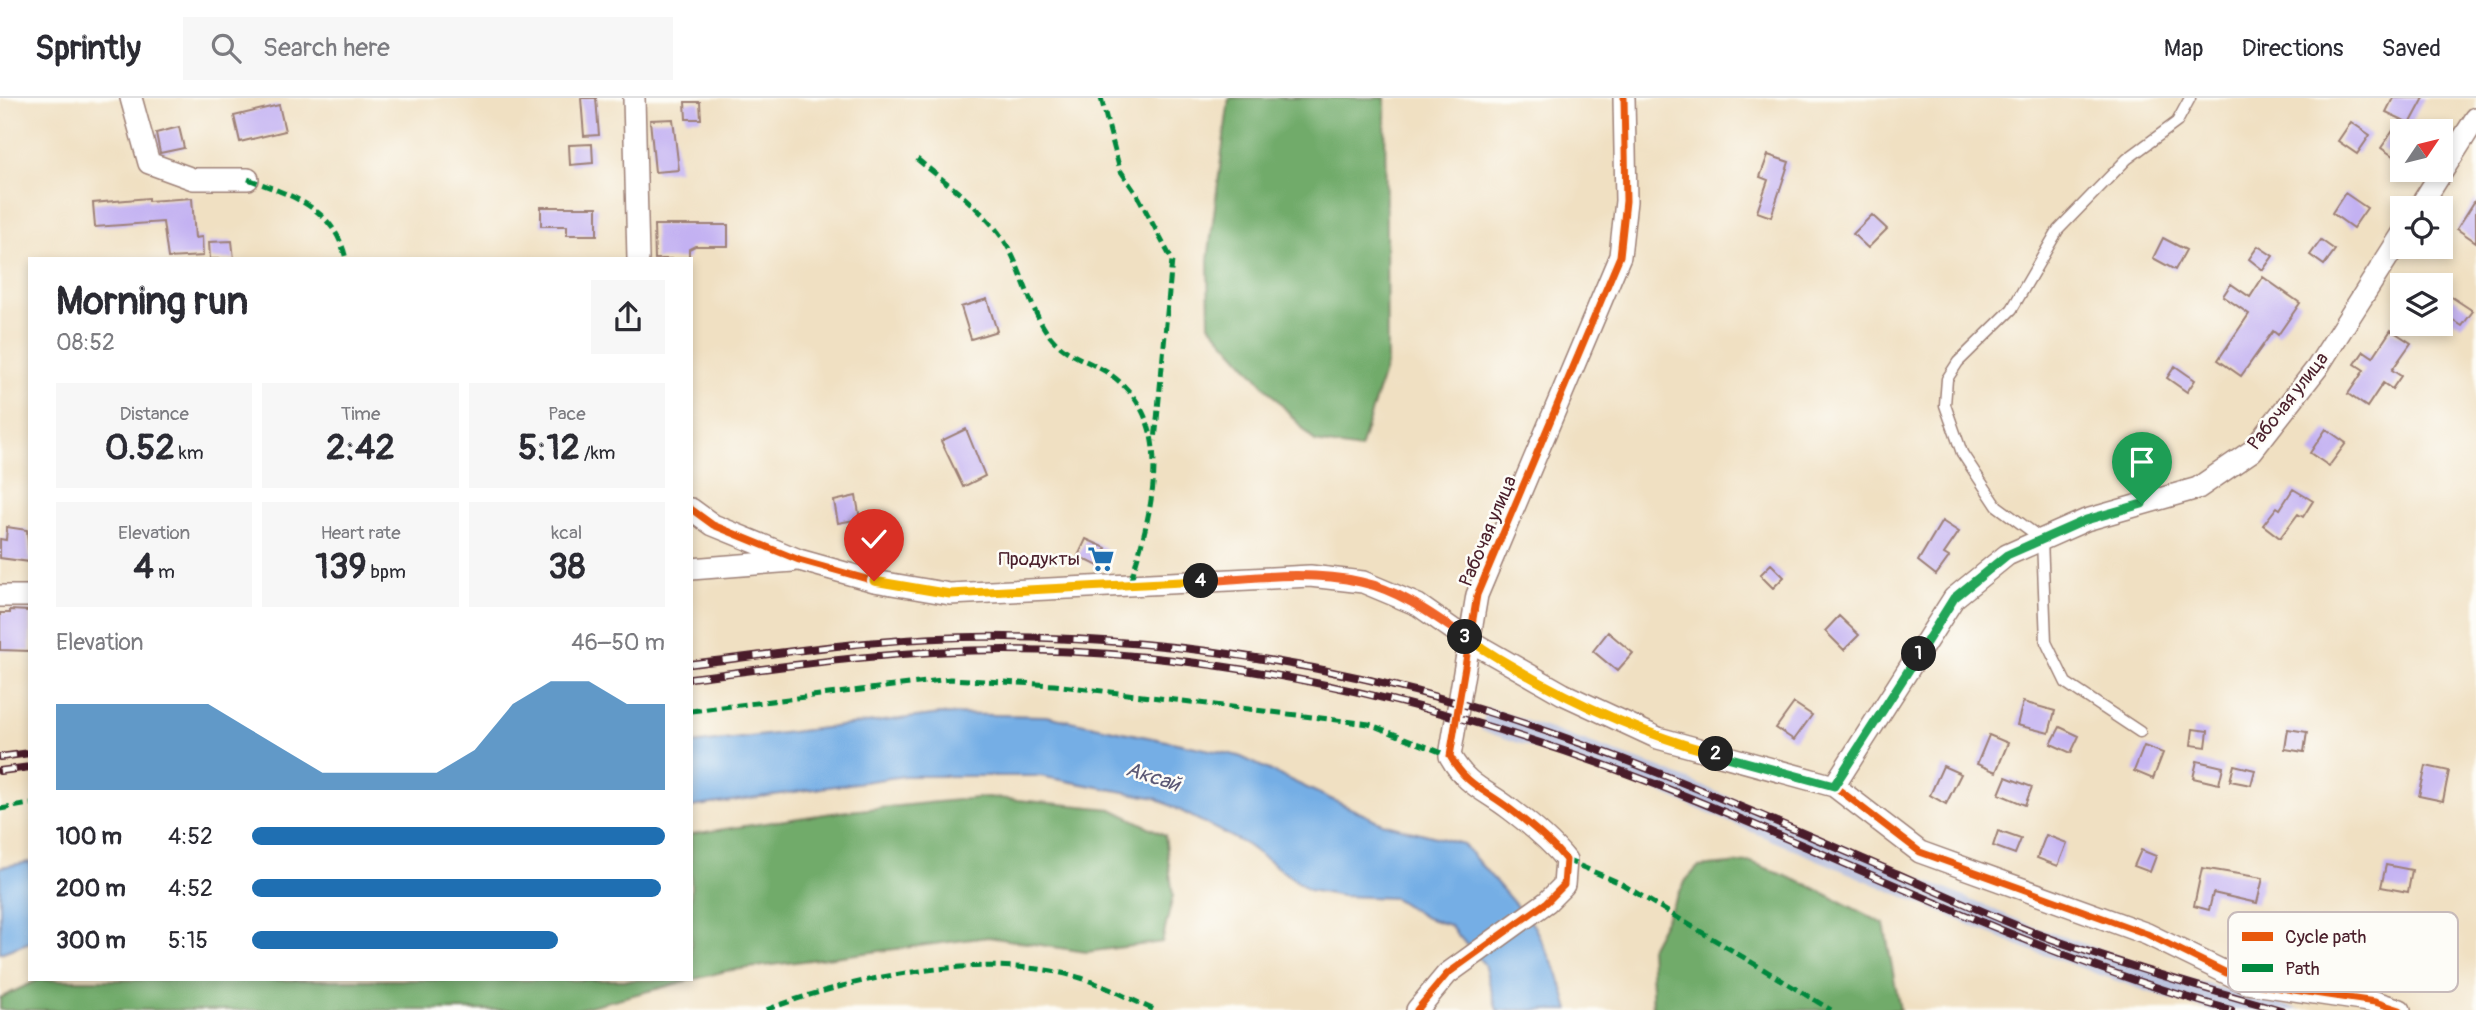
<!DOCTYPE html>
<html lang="en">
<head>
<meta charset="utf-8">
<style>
  body { margin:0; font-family:Pangolin,sans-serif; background:#f7f7f7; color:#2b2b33; height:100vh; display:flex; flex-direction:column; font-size:26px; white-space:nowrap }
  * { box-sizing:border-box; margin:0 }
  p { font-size:23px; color:#7c7c81 }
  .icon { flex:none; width:38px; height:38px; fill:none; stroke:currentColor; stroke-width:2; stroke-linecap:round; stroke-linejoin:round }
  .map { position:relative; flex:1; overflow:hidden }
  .drawer { position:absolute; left:28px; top:159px; width:665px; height:724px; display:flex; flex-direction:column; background:#fff; border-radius:0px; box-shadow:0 4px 10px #0003 }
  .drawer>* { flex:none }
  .needle { width:46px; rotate:55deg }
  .buttons { position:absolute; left:2390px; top:21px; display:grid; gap:14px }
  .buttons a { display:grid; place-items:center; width:63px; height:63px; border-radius:0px; background:#fff; box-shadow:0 4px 10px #0003; font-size:35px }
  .pin { position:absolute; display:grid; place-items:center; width:60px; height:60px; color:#fff; margin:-72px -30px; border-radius:50% 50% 50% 0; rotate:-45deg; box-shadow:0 0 7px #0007 }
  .pin .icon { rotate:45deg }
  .km { position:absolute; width:35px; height:35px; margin:-18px; border-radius:50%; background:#222; color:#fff; font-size:19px; line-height:35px; text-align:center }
  .round { display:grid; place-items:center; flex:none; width:74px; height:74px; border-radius:0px; background:#f7f7f7 }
  .head { display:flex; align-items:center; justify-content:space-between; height:119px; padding:0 28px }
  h1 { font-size:38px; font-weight:700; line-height:52px }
  .figures { display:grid; grid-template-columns:repeat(3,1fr); gap:10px; height:119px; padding:7px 28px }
  .figures div { display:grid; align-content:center; border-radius:0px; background:#f7f7f7; text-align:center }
  .figures b { font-size:35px; font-weight:700 }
  .figures small { font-size:19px; font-weight:400 }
  .figures p { font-size:19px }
  .chart { height:196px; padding:14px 28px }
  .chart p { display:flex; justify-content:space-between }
  .chart svg { width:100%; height:126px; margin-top:7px; fill:#1f6fb2; opacity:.7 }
  ul { padding:0 28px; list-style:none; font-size:23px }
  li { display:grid; grid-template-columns:112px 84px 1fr; align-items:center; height:52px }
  li i { height:18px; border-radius:9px; background:#1f6fb2 }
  header { display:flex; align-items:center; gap:42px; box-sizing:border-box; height:98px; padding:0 35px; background:#fff; border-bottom:2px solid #e1e1e2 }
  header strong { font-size:33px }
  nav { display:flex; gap:38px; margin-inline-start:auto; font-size:24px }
  .search { width:490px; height:63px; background:#f7f7f7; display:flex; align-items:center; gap:18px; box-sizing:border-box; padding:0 24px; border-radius:0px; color:#7c7c81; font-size:26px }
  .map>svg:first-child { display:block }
  .industrial { fill:#bcc3de }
  .forest { fill:#71ab6b; stroke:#5e654b; stroke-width:2 }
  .water { fill:#74aee5; stroke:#5f6688; stroke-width:2 }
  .building { fill:#c3b1f2 }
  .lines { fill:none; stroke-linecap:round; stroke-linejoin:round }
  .lane-casing { stroke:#9d8076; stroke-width:13 }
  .street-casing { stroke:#9d8076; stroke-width:24 }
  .lane { stroke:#fff; stroke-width:10 }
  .street { stroke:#fff; stroke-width:21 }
  .rail-casing { stroke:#4a1f2b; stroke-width:8 }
  .rail { stroke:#fdfcf7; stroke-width:5; stroke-dasharray:16; stroke-linecap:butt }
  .quiet { stroke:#00873e; stroke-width:5; stroke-dasharray:10 5; stroke-linecap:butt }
  .cycleway-casing { stroke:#fdfcf7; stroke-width:11 }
  .cycleway { stroke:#e8590c; stroke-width:7 }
  .split-1-casing { stroke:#fff; stroke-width:14 }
  .split-2-casing { stroke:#fff; stroke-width:14 }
  .split-3-casing { stroke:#fff; stroke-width:14 }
  .split-4-casing { stroke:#fff; stroke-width:14 }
  .split-5-casing { stroke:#fff; stroke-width:14 }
  .split-1 { stroke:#22a559; stroke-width:9 }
  .split-2 { stroke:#22a559; stroke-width:9 }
  .split-3 { stroke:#f5b400; stroke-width:9 }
  .split-4 { stroke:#f0652b; stroke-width:9 }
  .split-5 { stroke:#f5b400; stroke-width:9 }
  .labels { text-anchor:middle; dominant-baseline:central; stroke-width:5; stroke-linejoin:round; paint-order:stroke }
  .street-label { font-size:19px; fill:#4a1f2b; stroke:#fdfcf7 }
  .poi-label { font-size:19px; fill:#4a1f2b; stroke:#fdfcf7; text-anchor:end }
  .water-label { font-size:21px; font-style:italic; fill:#5b5875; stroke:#fdfcf7 }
  .key { fill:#fdfcf7; stroke:#c7baba; stroke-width:2 }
  .key-label { font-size:19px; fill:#4a1f2b }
</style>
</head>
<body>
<header>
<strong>Sprintly</strong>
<div class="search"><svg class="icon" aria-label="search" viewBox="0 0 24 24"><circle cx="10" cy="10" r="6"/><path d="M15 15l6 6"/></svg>Search here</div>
<nav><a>Map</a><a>Directions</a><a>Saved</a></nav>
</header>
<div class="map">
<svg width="2476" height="912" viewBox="0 0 2476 912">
  <rect width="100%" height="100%" fill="#fdfcf7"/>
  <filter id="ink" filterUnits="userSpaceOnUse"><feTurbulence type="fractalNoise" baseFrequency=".0143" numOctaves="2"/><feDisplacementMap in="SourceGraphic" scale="14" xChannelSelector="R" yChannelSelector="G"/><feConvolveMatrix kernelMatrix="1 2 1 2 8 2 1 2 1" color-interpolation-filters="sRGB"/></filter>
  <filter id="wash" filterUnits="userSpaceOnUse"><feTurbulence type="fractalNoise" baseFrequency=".00686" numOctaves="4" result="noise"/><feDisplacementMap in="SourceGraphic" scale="28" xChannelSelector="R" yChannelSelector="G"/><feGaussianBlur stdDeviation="1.57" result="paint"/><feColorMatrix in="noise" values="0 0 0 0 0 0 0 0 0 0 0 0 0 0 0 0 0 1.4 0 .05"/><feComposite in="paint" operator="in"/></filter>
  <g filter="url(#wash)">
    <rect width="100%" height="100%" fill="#f0e0c2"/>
    <path class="industrial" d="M 1487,609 L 1658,669 L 2035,829 L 2171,876 L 2302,912 L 2210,912 L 2165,900 L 2024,850 L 1651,691 L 1481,632 Z"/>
    <path class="forest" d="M 1229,0 L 1385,0 L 1387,264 L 1360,351 L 1315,344 L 1209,226 L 1208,162 Z
      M 987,699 L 1112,711 L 1165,737 L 1173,798 L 1162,844 L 1086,854 L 988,839 L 726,873 L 575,912 L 0,912 L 0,900 L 38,882 L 691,882 L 691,736 L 839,714 Z
      M 1751,764 L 1808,787 L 1884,826 L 1900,912 L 1653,912 L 1650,850 L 1686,782 L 1698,769 Z"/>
    <path class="water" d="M 941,616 L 1046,618 L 1239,658 L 1382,725 L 1463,746 L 1534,828 L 1559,877 L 1569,912 L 1497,912 L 1484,866 L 1449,827 L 1426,820 L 1394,800 L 1342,798 L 1309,792 L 1245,746 L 1156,700 L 1040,678 L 904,678 L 691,709 L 691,646 Z
      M 30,764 L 30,844 L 0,855 L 0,769 Z"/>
    <g id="blocks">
      <path class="building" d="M 581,0 L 596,0 L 599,37 L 584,38 Z
        M 2393,0 L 2424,0 L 2410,26 L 2403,22 L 2403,50 L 2396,60 L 2381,50 L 2401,21 L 2386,14 Z
        M 685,4 L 700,4 L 701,21 L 686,21 Z
        M 279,7 L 285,33 L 240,44 L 234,18 Z
        M 673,21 L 679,72 L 655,74 L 650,22 Z
        M 2351,24 L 2370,37 L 2357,56 L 2338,43 Z
        M 179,29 L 184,50 L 160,55 L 156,35 Z
        M 592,46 L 593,65 L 570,67 L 569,47 Z
        M 1768,57 L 1789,64 L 1771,119 L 1757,114 L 1768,82 L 1760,79 Z
        M 2345,95 L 2367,110 L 2353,130 L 2332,115 Z
        M 148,100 L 148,103 L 192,100 L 195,140 L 202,139 L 203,158 L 168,160 L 163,124 L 95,129 L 93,105 Z
        M 2476,101 L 2476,144 L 2457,131 Z
        M 541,109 L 597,109 L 597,137 L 567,137 L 567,128 L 541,128 Z
        M 1872,117 L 1887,131 L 1868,150 L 1853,136 Z
        M 654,127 L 728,127 L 728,148 L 695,148 L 689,151 L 689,161 L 655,161 Z
        M 2163,140 L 2186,152 L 2175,172 L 2153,160 Z
        M 2321,142 L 2335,152 L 2324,167 L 2310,157 Z
        M 232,143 L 234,161 L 210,161 L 209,144 Z
        M 2258,148 L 2273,158 L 2263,172 L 2249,161 Z
        M 2263,179 L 2300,205 L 2278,237 L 2273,233 L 2241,278 L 2218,262 L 2249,216 L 2223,198 L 2231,186 L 2250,199 Z
        M 2441,192 L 2473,213 L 2462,228 L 2441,214 Z
        M 987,201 L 997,233 L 971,241 L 961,209 Z
        M 2391,232 L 2411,245 L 2392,272 L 2401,278 L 2392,291 L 2383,285 L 2367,309 L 2348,296 L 2364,272 L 2355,266 L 2364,253 L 2373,259 Z
        M 2175,268 L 2195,282 L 2187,294 L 2167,280 Z
        M 966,331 L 985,378 L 963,389 L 941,343 Z
        M 2326,331 L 2346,345 L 2329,368 L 2310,355 Z
        M 2293,391 L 2313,403 L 2303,419 L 2298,416 L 2280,440 L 2263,427 L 2277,409 L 2280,411 Z
        M 856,398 L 860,421 L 838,425 L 834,403 Z
        M 1942,423 L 1959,434 L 1944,456 L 1949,459 L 1936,477 L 1918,463 Z
        M 7,429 L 27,432 L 30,464 L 0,460 L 0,441 L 6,442 Z
        M 1086,441 L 1106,450 L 1098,468 L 1078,458 Z
        M 1771,466 L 1784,479 L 1773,490 L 1760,477 Z
        M 10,512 L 30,513 L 30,553 L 0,552 L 0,515 L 10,515 Z
        M 1839,518 L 1859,537 L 1844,552 L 1825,533 Z
        M 1608,534 L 1633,555 L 1617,573 L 1593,553 Z
        M 2023,604 L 2055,613 L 2049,635 L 2017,627 Z
        M 1794,605 L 1812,617 L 1794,642 L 1776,630 Z
        M 2060,629 L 2079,638 L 2071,655 L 2051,646 Z
        M 2193,631 L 2208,633 L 2206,649 L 2191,647 Z
        M 2288,631 L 2307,634 L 2304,654 L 2285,651 Z
        M 1989,637 L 2008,645 L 1996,674 L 1977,666 Z
        M 2144,648 L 2163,655 L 2153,681 L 2134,673 Z
        M 2197,663 L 2223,669 L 2219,686 L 2193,680 Z
        M 2234,667 L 2255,672 L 2251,687 L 2230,683 Z
        M 1943,668 L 1961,676 L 1946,706 L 1930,697 Z
        M 2426,668 L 2449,673 L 2443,703 L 2419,698 Z
        M 2006,679 L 2032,689 L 2025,707 L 1999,696 Z
        M 1998,733 L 2021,741 L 2015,756 L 1993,748 Z
        M 2046,737 L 2067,745 L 2058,768 L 2037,760 Z
        M 2141,752 L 2156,758 L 2150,774 L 2134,768 Z
        M 2386,767 L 2412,772 L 2408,794 L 2381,789 Z
        M 2202,770 L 2263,780 L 2257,805 L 2213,795 L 2209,812 L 2194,808 Z"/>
    </g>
  </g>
  <g filter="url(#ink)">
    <use href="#blocks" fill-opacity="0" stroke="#9d8076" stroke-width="2"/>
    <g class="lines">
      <g class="lane-casing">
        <path id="lane" d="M 2140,634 L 2066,585 L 2046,544 L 2042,441 L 1997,408 L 1962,355 L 1945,307 L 1947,281 L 1958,264 L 2012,211 L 2058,132 L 2127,61 L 2177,24 L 2190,0"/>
      </g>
      <g class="street-casing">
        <path id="street" d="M 131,0 L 149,65 L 193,81 L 248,81
          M 634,0 L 638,161
          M 2419,110 L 2476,20
          M 691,411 L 713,427 L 799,462 L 874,483 L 950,496 L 1310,478 L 1363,484 L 1418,507 L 1468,542 L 1563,596 L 1658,640 L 1834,688 L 1920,754 L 2147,836 L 2247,885 L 2375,904 L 2400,912
          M 691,471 L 793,463
          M 0,498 L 30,498
          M 1834,688 L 1954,500 L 2007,457 L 2086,422 L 2198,390 L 2252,353 L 2317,270 L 2403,135
          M 1417,912 L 1447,876 L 1547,804 L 1564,787 L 1566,762 C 1550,742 1530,726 1510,711 C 1484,691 1467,688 1450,658 L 1477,497 L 1620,158 L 1626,103 L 1624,0"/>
      </g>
      <use href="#lane" class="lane"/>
      <use href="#street" class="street"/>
      <g class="rail-casing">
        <path id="rail" d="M 691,566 C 795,553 901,537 1006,539 C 1160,541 1316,563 1465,607 C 1613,651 1756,715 1898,776 C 1943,796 1989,817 2035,835 C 2116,865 2198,889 2281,912
          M 691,580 C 795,567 899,552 1004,552 C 1226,552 1448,606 1655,686 C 1847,761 2031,857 2231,912
          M 0,659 L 30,655
          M 0,673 L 30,669"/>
      </g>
      <use href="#rail" class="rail"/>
      <path class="quiet" d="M 1101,0 L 1120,72 L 1139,100 L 1172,162 L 1155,343
        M 917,61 C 946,85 982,110 1003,141 C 1022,169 1029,211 1049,237 C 1066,259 1090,262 1111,277 C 1181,328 1149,420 1129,489
        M 248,81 C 292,98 334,109 346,161
        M 691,613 L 950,581 L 1054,587 L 1369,626 L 1450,658
        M 0,711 L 30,706
        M 1566,762 L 1620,785 L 1831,912
        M 766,912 C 854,878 989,852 1081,880 C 1106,888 1131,902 1155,912"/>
      <g class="cycleway-casing">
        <path id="cycleway" d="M 691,411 L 713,427 L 799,462 L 874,483 L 950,496 L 1310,478 L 1363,484 L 1418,507 L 1468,542 L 1563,596 L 1658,640 L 1834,688 L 1920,754 L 2147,836 L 2247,885 L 2375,904 L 2400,912
          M 1417,912 L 1447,876 L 1547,804 L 1564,787 L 1566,762 C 1550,742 1530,726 1510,711 C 1484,691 1467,688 1450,658 L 1477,497 L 1620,158 L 1626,103 L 1624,0"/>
      </g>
      <use href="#cycleway" class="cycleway"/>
    </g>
  </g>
  <g class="lines" filter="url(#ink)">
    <g class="split-1-casing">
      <path id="split-1" d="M 1919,556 L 1954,500 L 2007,457 L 2086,422 L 2142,406"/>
    </g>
    <g class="split-2-casing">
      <path id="split-2" d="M 1716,656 L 1834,688 L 1919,556"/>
    </g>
    <g class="split-3-casing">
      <path id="split-3" d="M 1465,539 C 1542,590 1627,632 1716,656"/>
    </g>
    <g class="split-4-casing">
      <path id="split-4" d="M 1201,483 C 1253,480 1309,472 1361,484 C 1399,492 1433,517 1465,539"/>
    </g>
    <g class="split-5-casing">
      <path id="split-5" d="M 874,483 L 950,496 L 1201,483"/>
    </g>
    <use href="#split-1" class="split-1"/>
    <use href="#split-2" class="split-2"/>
    <use href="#split-3" class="split-3"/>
    <use href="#split-4" class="split-4"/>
    <use href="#split-5" class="split-5"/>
  </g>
  <defs>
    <g id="supermarket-bare" transform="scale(2.1)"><path d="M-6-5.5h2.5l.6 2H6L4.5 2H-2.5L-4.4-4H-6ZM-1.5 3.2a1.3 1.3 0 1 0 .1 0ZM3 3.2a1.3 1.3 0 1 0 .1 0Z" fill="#1f6fb2" stroke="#fdfcf7" stroke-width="2.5" paint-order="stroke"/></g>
  </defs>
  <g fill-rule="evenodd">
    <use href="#supermarket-bare" x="1101" y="461"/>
  </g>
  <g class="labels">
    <g class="street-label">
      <text transform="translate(2288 303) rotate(-52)">Рабочая улица</text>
      <text transform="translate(1488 433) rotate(-67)">Рабочая улица</text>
    </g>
    <g class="poi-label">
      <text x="1080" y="461">Продукты</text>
    </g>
    <g class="water-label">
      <text transform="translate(1153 679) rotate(18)">Аксай</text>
    </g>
  </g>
  <rect x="2228" y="814" width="230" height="80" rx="10" class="key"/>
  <rect x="2242" y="834" width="31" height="9" fill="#e8590c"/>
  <rect x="2242" y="866" width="31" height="8" fill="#00873e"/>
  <g class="key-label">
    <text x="2285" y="845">Cycle path</text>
    <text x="2285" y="877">Path</text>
  </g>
</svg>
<div class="buttons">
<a><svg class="needle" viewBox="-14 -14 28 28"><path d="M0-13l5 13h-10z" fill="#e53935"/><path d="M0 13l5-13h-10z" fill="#7c7c81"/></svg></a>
<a><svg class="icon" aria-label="locate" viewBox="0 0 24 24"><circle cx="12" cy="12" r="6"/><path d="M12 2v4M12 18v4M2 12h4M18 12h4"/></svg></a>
<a><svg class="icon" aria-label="layers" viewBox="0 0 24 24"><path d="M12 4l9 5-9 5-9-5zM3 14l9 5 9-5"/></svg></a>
</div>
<div class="pin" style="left:2142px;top:406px;background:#1e9e55"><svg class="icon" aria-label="arrive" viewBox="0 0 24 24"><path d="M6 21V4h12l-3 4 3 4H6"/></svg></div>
<div class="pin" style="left:874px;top:483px;background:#d93025"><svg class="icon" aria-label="check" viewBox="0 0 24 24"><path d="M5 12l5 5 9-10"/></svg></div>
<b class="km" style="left:1919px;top:556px">1</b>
<b class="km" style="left:1716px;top:656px">2</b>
<b class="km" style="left:1465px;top:539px">3</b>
<b class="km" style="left:1201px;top:483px">4</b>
<section class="drawer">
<div class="head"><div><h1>Morning run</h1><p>08:52</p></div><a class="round"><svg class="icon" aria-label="share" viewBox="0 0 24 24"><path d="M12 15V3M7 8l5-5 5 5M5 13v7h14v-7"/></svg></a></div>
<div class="figures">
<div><p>Distance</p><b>0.52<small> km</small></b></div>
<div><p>Time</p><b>2:42</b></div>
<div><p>Pace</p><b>5:12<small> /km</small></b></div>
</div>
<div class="figures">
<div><p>Elevation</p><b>4<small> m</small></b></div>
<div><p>Heart rate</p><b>139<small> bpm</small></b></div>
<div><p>kcal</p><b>38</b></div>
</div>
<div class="chart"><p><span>Elevation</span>46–50 m</p>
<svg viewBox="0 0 160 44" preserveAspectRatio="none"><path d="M0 44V14L10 14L20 14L30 14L40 14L50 22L60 30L70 38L80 38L90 38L100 38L110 30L120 14L130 6L140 6L150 14L160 14V44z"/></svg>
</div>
<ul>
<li><b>100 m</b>4:52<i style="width:100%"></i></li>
<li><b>200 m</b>4:52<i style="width:99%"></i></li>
<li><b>300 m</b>5:15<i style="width:74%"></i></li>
</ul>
</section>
</div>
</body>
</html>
